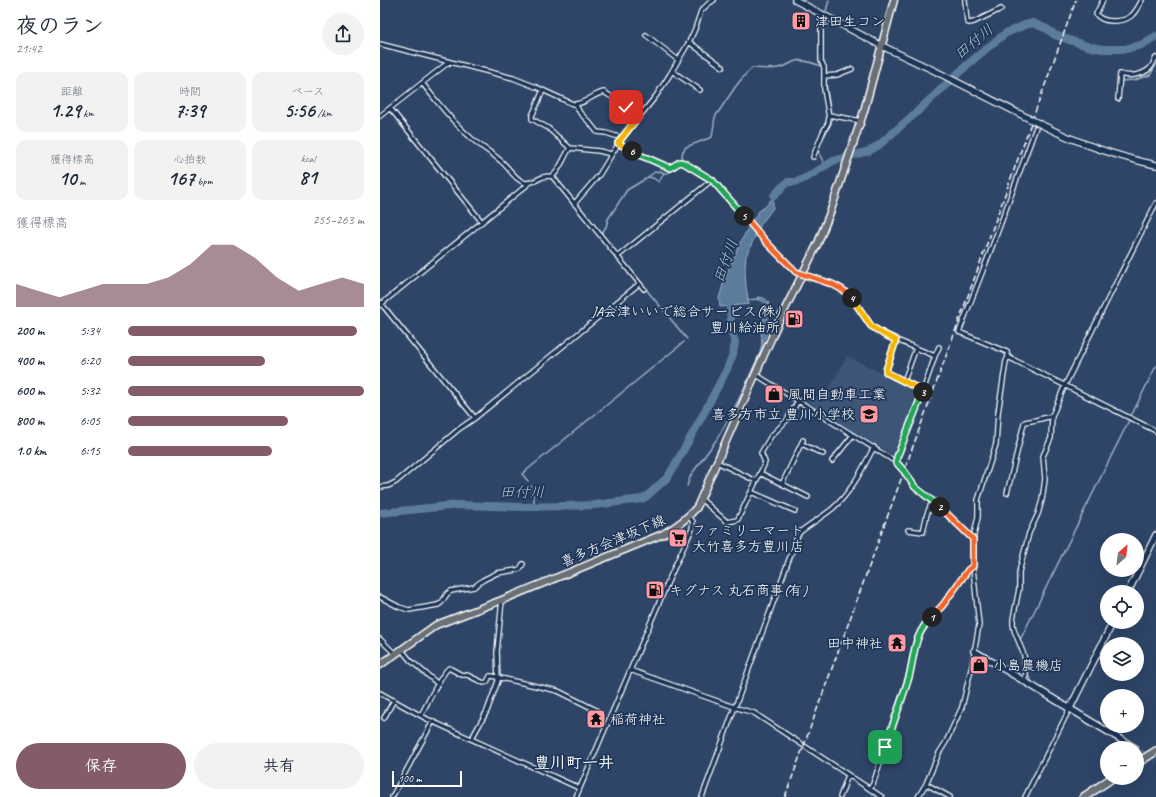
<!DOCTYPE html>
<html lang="ja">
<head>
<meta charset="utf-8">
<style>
  body { margin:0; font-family:Caveat,"Klee One",sans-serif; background:#f2f2f3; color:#1f2937; height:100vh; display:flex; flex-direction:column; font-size:15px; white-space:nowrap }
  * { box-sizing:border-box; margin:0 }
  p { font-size:13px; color:#747a83 }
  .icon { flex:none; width:22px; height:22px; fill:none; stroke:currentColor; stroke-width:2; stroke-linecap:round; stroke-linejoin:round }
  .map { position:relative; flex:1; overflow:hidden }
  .side { display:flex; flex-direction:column; background:#fff; width:380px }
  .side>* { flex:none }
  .needle { width:26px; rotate:28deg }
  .buttons { position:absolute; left:720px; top:533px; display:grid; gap:8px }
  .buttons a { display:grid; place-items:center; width:44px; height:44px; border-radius:50%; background:#fff; box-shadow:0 4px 16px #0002; font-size:20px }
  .scale { position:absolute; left:12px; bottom:10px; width:70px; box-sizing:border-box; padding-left:4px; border:2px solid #fff; border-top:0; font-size:11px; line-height:14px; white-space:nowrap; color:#fff; -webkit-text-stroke:3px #1d3557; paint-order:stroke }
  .pin { position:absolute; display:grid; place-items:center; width:34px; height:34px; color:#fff; margin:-17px; border-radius:8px; box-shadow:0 2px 6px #0006 }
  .km { position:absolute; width:20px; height:20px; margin:-10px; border-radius:50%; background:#222; color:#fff; font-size:11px; line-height:20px; text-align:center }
  .round { display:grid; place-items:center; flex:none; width:42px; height:42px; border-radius:21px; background:#f2f2f3 }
  .headline { display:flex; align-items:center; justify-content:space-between; height:68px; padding:0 16px }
  h1 { font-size:22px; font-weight:600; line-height:30px }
  .metrics { display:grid; grid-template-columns:repeat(3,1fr); gap:6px; height:68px; padding:4px 16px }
  .metrics div { display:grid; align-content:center; border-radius:10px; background:#f2f2f3; text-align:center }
  .metrics b { font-size:20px; font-weight:600 }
  .metrics small { font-size:11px; font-weight:400 }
  .metrics p { font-size:11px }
  .chart { height:112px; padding:8px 16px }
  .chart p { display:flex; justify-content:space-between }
  .chart svg { width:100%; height:72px; margin-top:4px; fill:#845c67; opacity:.7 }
  .cta { display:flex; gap:8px; margin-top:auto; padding:8px 16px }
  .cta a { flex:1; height:46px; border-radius:24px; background:#845c67; color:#fff; font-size:16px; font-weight:600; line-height:46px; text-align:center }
  .cta a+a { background:#f2f2f3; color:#1f2937 }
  ul { padding:0 16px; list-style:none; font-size:13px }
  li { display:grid; grid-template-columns:64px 48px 1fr; align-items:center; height:30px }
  li i { height:10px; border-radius:5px; background:#845c67 }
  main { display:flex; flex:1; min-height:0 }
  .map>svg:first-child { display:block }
  .built { fill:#3e5477 }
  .water { fill:#5b7b9b; stroke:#9db0c3 }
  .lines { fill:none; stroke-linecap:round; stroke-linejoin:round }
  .stream { stroke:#9db0c3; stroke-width:1.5 }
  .river { stroke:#5b7b9b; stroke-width:8 }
  .secondary-tunnel { stroke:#4d617f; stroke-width:5.5; stroke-dasharray:5.5 3; stroke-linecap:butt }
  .street-casing { stroke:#fff; stroke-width:6 }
  .secondary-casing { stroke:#fff; stroke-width:8 }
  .primary-casing { stroke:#fff; stroke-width:9 }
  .highway-casing { stroke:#fff; stroke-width:10 }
  .street { stroke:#1d3557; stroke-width:3.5 }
  .secondary { stroke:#1d3557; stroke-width:5.5 }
  .primary { stroke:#6b7074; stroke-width:6 }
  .highway { stroke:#6b7074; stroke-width:7 }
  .rail { stroke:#fff; stroke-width:1.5; stroke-dasharray:6 3; stroke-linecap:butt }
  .secondary-bridge-casing { stroke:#fff; stroke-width:8; stroke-linecap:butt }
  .secondary-bridge { stroke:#1d3557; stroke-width:5.5 }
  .split-1-casing { stroke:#fff; stroke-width:8 }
  .split-2-casing { stroke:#fff; stroke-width:8 }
  .split-3-casing { stroke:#fff; stroke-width:8 }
  .split-4-casing { stroke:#fff; stroke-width:8 }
  .split-5-casing { stroke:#fff; stroke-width:8 }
  .split-6-casing { stroke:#fff; stroke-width:8 }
  .split-7-casing { stroke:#fff; stroke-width:8 }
  .split-1 { stroke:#22a559; stroke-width:5 }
  .split-2 { stroke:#f0652b; stroke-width:5 }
  .split-3 { stroke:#22a559; stroke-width:5 }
  .split-4 { stroke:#f5b400; stroke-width:5 }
  .split-5 { stroke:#f0652b; stroke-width:5 }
  .split-6 { stroke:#22a559; stroke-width:5 }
  .split-7 { stroke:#f5b400; stroke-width:5 }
  .labels { text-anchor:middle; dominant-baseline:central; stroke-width:3.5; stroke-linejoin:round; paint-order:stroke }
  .poi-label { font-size:14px; fill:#fff; stroke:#1d3557; text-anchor:start }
  .street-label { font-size:14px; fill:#fff; stroke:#1d3557 }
  .water-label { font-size:15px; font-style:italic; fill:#b5c4d2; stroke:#1d3557 }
  .quarter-label { font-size:16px; font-weight:bold; fill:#fff; stroke:#1d3557 }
</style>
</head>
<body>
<main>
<section class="side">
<div class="headline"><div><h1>夜のラン</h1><p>21:42</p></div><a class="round"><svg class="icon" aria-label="share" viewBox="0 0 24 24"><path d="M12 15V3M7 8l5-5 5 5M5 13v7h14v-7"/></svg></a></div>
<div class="metrics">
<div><p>距離</p><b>1.29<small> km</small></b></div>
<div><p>時間</p><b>7:39</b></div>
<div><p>ペース</p><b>5:56<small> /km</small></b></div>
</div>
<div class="metrics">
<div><p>獲得標高</p><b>10<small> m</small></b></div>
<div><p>心拍数</p><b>167<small> bpm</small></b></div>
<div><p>kcal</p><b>81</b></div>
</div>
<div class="chart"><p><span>獲得標高</span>255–263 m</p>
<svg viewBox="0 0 160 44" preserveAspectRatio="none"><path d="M0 44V30L10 34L20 38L30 34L40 30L50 30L60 30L70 26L80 18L90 6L100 6L110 14L120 26L130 34L140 30L150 26L160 30V44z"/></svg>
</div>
<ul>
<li><b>200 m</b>5:34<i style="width:97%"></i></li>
<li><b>400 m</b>6:20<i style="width:58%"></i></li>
<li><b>600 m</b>5:32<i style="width:100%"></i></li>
<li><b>800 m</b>6:05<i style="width:68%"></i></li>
<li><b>1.0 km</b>6:15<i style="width:61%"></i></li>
</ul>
<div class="cta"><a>保存</a><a>共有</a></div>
</section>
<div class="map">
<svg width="776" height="797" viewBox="0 0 776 797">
  <rect width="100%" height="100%" fill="#2e4568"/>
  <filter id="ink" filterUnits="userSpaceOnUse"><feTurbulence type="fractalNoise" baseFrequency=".025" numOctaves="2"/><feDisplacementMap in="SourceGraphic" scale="8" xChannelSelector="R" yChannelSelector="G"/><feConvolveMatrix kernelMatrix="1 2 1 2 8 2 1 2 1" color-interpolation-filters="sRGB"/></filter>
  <g filter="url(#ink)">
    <path class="built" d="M 467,356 L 537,390 L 539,393 L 539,396 L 527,425 L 516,451 L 513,455 L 428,404 L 430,401 L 444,392 L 451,385 Z"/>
    <path class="water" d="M 403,188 L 393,200 L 393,208 L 381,224 L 366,256 L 365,268 L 366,286 L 369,304 L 340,307 L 339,298 L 346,275 L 359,245 L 368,228 L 379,211 L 385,207 L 399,190 Z
      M 377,297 C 383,297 388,299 389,305 L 386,335 L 382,343 L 381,331 L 386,305 L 383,301 L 378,300 Z"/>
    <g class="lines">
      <path class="stream" d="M 446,11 L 449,0
        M 446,78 L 446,84 L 451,114
        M 741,81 L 755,80 L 770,75 L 776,65
        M 442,140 L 451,124 L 452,118
        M 439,153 L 438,149 L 440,145
        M 440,155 L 445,166
        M 301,161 L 303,151 L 306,147 L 332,137 L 335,117 L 356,86 L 364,76 L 372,68 C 381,68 389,70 398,68 C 404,67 407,65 413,62 C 420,58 433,63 441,66
        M 268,177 L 273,178 L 279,182 L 284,173
        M 221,234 L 226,227 L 228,219 L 247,190 L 262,181 L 275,172 L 280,171 L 284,173 L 287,173 L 295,169 L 299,164
        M 265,288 L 307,339
        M 367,300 L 379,299
        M 148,481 L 142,474 L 304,342
        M 151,486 L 154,497 L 154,507
        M 307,486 L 311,475 L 337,439 L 358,401 L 380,353 L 383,340
        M 640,640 L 776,366
        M 647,667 L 648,676 L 651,679 L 650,684"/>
      <path class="river" d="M 394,196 L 403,186 L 408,182 L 414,182 L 421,180 L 431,175 L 453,161 L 489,151 L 499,145 L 538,111 L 587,65 L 606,49 L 626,33 L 645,25 L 653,23 L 667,29 L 675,35 L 707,46 L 722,49 L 745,49 L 761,45 L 776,36
        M 0,513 L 78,505 L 141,507 L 185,506 L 214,505 L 262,499 L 267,496 L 288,477 L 317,426 L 347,369 L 353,354 L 355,342 L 352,333 L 349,295"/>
      <path class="secondary-tunnel" d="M 760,751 L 776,760"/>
      <g class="street-casing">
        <path id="street" d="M 585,0 L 587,22 L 589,23 L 594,22 L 621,9
          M 723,0 L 716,14 C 722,23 742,23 751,16 C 756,12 759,5 762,0
          M 266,35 L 298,60
          M 309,42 L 343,67
          M 0,44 L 133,78 L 156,87 L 193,104 C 204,105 213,94 224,92 L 255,112 L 258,117
          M 292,71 L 320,90
          M 444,76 L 457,75 L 472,69
          M 42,83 C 57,101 71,121 89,136 C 99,146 113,153 123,163 C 130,169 136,181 146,183 C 152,183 158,179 163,177 C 166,176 169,176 172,176 C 178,174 186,153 190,148
          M 163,90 L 152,116 L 152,119 L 168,128 L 190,148 L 219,151 L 231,154
          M 738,99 L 740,74 C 749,77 762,75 769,69 C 772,67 774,61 776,58
          M 196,105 L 200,113 L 210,123 L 217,132 L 226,133 L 242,138
          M 10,108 L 102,222
          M 449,115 L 481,121
          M 0,116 L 69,62
          M 658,122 L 612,247 L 579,332 L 627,352 L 628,357 L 776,431
          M 238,143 L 259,155 L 267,158 L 290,168 L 300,162 L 304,163 L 331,180
          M 433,157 L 443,132 L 448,123 L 449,118 L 444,89 L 444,67 L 441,61 L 441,14
          M 172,176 L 264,289
          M 194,204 L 219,175 L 242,138 L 276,96 L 289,76 L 309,42 L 315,29 L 321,11 L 328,4 L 334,0
          M 237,257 L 332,180 L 388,244 L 416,272 L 452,284 L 459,287 L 463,290 L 475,302 L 491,326 L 512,338 L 555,356
          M 0,302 L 39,350 L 95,418
          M 0,305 L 146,186 L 148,183
          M 516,340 L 506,372 L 508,374 L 543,391
          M 375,374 L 516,462 L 524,471 L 535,487 L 561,509 L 593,539
          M 524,381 L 536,348
          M 422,444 L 443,454
          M 452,461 L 473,435
          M 337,462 L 376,481
          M 516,462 L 517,457 L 542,394 L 555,356 L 559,347
          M 380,473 L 428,497
          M 402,484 L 423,440
          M 0,487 L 8,486 L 16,482 L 79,429 L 95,418 L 259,284
          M 371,492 L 415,511
          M 627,493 L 630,481 L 644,423 L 645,422 L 656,420 L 672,416
          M 321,499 L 347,522 L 357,520 L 358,519 L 384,465 L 385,462 L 381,453 L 391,436 L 407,420 L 418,401
          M 528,530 L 543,532 L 547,514 L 552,502
          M 0,597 L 19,607 L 29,610 L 58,605 L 62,602 L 67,594 L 71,591 L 82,589 L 94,587 L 103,580 L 117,573 L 137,570 L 140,569 L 143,564
          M 0,639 L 15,654
          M 21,649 L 30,660 L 58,684
          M 250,670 L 354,707 L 374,713 L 502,797
          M 644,681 L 646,675 L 644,655 L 634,630 L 633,624 L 633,619 L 639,589 L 639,572 L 649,533 L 658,514 L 662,500 L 665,479 L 663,456 L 671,438 L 672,416 L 685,385 L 776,203
          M 0,693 L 47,719 L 199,788
          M 41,715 C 46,706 62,672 69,668 L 82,675 L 87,675 L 104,683 L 107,682 L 110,676 L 112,676 L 178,691 L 216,710
          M 4,718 L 14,700
          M 92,738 L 107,711 L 118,681 L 117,651 L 122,600
          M 546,784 L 570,797
          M 490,789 L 493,784 L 529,676 L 536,641 L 545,625 L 563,605 L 588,570 L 593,566
          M 12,797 L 53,721
          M 196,797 L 290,577 L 312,529 L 313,522 L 309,516
          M 322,797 L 418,535 L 420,532 C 430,524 442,517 452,509 C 471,493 483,468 494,447
          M 460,797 L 468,775
          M 538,797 L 546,784 L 559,753 L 566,742 L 582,707 L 592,665 L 599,625 L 593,568 L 593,539 L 598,517 L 598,500 L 616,444 L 618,413 L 626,361 L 628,357
          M 645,797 L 690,708"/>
      </g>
      <g class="secondary-casing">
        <path id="secondary" d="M 415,0 L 502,46 L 555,71 L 642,115
          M 662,125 C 700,144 735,156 776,165
          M 748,592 L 776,535
          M 594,651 L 755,748
          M 690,708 L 733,622"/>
      </g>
      <g class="primary-casing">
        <path id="primary" d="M 0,665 L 56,625 L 122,600 L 283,534 C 296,527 307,519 317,507 L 398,323 L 438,243 L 451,210 L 484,111 L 514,0"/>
      </g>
      <g class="highway-casing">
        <path id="highway" d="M 757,763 L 776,751
          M 704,797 L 732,778"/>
      </g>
      <use href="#street" class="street"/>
      <use href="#secondary" class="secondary"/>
      <use href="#primary" class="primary"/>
      <use href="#highway" class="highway"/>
      <path class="rail" d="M 405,797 L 696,0"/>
      <g class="secondary-bridge-casing">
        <path id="secondary-bridge" d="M 642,115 L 662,125"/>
      </g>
      <use href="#secondary-bridge" class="secondary-bridge"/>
    </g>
  </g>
  <g class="lines" filter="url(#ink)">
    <g class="split-1-casing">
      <path id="split-1" d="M 505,747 C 513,724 522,700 529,677 C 535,654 533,635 552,617"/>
    </g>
    <g class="split-2-casing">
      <path id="split-2" d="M 552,617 L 563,605 L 588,570 L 593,566 L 593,539 L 560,507"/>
    </g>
    <g class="split-3-casing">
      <path id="split-3" d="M 543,392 L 517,457 L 516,462 L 524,471 L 535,487 L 560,507"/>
    </g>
    <g class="split-4-casing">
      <path id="split-4" d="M 472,298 L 491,326 L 503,334 L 516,340 L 506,370 L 506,372 L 543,391 L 543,392"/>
    </g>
    <g class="split-5-casing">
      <path id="split-5" d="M 364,216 L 388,244 L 416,272 L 452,284 L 463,290 L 472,298"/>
    </g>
    <g class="split-6-casing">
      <path id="split-6" d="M 252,151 L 259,155 L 267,158 L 290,168 L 300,162 L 304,163 L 332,180 L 364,216"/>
    </g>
    <g class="split-7-casing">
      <path id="split-7" d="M 246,107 L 255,112 L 258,117 L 238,143 L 252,151"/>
    </g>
    <use href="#split-1" class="split-1"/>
    <use href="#split-2" class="split-2"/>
    <use href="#split-3" class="split-3"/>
    <use href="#split-4" class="split-4"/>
    <use href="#split-5" class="split-5"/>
    <use href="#split-6" class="split-6"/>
    <use href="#split-7" class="split-7"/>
  </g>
  <defs>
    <g id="building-square" transform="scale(1)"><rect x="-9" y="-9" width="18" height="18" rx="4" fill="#ff9aa2" stroke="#1d3557"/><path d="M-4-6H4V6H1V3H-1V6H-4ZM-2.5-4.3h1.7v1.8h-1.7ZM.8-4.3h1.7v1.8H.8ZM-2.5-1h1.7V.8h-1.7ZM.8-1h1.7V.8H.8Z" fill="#111"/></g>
    <g id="fuel-square" transform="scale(1)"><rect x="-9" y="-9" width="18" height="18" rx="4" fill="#ff9aa2" stroke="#1d3557"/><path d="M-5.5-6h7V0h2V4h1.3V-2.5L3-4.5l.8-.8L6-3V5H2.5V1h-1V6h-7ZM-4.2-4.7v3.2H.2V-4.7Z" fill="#111"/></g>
    <g id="shop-square" transform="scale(1)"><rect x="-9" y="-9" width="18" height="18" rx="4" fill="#ff9aa2" stroke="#1d3557"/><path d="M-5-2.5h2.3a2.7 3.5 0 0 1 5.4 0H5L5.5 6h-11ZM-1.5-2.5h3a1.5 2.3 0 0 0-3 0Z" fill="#111"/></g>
    <g id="school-square" transform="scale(1)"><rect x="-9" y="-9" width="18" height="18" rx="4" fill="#ff9aa2" stroke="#1d3557"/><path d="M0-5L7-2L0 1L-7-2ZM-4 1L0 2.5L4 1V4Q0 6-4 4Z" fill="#111"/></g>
    <g id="supermarket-square" transform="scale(1)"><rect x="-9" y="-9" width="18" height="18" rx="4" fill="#ff9aa2" stroke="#1d3557"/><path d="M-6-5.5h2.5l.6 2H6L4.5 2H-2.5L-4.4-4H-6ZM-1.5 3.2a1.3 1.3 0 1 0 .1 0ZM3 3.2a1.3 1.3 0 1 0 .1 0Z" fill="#111"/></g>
    <g id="temple-square" transform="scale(1)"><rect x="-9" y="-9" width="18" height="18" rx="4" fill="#ff9aa2" stroke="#1d3557"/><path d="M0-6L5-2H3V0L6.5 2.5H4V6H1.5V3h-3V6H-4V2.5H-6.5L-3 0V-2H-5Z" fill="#111"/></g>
  </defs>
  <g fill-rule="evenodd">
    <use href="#building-square" x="421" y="21"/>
    <use href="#fuel-square" x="414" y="319"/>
    <use href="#shop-square" x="394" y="394"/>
    <use href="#school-square" x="489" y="414"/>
    <use href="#supermarket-square" x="298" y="538"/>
    <use href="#fuel-square" x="275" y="590"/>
    <use href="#temple-square" x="517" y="643"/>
    <use href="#shop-square" x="599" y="665"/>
    <use href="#temple-square" x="216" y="719"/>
  </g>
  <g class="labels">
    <g class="poi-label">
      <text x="435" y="21">津田生コン</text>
      <text x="400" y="311" text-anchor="end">JA会津いいで総合サービス(株)<tspan x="400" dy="16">豊川給油所</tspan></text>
      <text x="408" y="394">風間自動車工業</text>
      <text x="475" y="414" text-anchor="end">喜多方市立 豊川小学校</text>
      <text x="312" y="530">ファミリーマート<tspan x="312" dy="16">大竹喜多方豊川店</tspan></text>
      <text x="289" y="590">キグナス 丸石商事(有)</text>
      <text x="503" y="643" text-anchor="end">田中神社</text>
      <text x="613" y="665">小島農機店</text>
      <text x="230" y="719">稲荷神社</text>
    </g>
    <g class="street-label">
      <text transform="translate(233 541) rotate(-23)">喜多方会津坂下線</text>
    </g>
    <g class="water-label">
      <text transform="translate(594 42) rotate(-40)">田付川</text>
      <text transform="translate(346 261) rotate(-70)">田付川</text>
      <text x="142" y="492">田付川</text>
    </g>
    <g class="quarter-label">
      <text x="194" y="763">豊川町一井</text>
    </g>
  </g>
</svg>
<div class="buttons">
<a><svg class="needle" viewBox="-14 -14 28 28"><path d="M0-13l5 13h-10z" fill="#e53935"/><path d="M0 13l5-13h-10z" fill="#747a83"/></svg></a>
<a><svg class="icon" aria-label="locate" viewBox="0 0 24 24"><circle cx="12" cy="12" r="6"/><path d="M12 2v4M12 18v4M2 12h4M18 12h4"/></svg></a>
<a><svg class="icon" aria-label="layers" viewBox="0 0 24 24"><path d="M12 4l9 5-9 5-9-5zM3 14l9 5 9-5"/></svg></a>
<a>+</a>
<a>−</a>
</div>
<div class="scale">100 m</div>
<div class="pin" style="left:505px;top:747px;background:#1e9e55"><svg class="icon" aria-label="arrive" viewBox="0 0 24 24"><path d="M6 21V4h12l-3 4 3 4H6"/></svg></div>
<div class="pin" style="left:246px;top:107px;background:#d93025"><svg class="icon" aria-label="check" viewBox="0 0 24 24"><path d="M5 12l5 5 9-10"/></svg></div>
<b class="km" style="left:552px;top:617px">1</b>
<b class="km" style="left:560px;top:507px">2</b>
<b class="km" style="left:543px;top:392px">3</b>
<b class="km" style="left:472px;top:298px">4</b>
<b class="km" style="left:364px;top:216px">5</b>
<b class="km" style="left:252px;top:151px">6</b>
</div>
</main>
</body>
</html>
